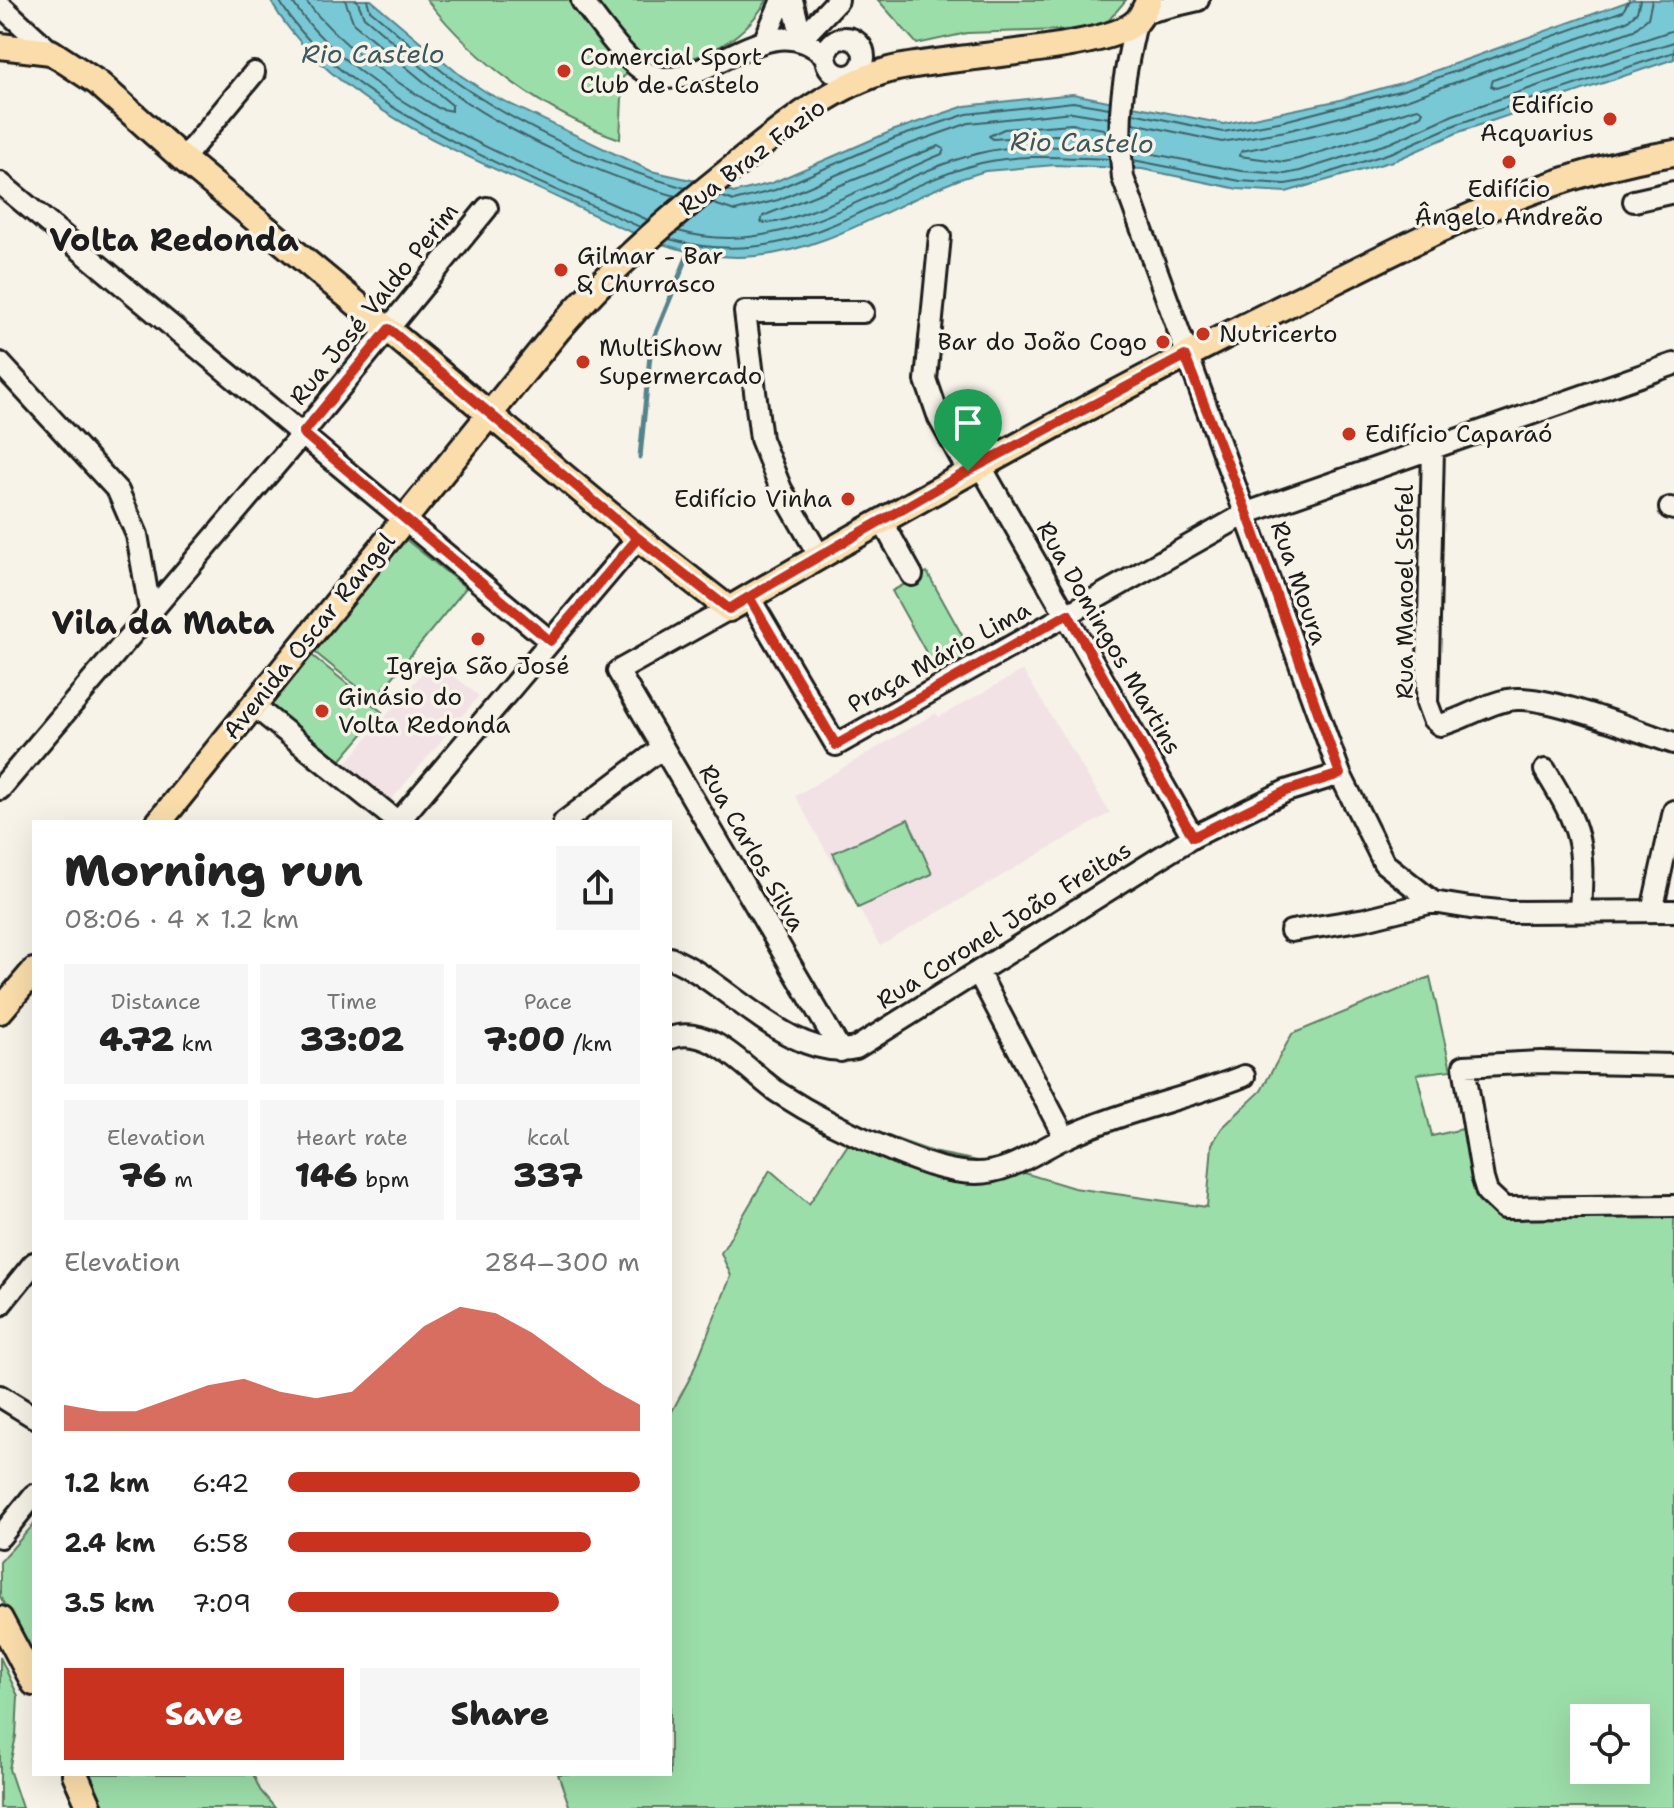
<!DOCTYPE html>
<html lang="en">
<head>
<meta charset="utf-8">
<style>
  body { margin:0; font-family:"Shantell Sans",sans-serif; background:#f6f6f6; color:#222; height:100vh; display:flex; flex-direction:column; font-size:30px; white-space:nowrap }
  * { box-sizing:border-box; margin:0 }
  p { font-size:26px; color:#767676 }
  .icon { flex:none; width:44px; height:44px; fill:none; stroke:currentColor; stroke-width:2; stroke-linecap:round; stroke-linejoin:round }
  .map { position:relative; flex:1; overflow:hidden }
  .panel { position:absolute; left:32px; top:820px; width:640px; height:956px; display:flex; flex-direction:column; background:#fff; border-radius:0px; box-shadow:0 8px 32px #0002 }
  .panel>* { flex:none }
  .controls { position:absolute; left:1570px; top:1704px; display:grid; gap:16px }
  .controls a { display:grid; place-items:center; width:80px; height:80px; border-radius:0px; background:#fff; box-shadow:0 8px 32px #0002; font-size:40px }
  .pin { position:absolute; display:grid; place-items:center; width:68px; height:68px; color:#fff; margin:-82px -34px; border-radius:50% 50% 50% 0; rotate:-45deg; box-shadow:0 0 8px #0007 }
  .pin .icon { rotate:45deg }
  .round { display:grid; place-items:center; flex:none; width:84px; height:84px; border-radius:0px; background:#f6f6f6 }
  .overview { display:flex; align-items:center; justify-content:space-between; height:136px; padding:0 32px }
  h1 { font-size:44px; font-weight:800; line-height:60px }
  .metrics { display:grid; grid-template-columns:repeat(3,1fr); gap:12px; height:136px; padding:8px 32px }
  .metrics div { display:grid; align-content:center; border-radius:0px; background:#f6f6f6; text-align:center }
  .metrics b { font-size:34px; font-weight:800 }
  .metrics small { font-size:22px; font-weight:400 }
  .metrics p { font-size:22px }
  .chart { height:224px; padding:16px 32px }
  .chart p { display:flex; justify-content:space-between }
  .chart svg { width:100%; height:144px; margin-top:8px; fill:#c8321e; opacity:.7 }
  .action { display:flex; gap:16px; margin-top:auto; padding:16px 32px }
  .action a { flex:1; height:92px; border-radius:0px; background:#c8321e; color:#fff; font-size:32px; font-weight:800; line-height:92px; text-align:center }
  .action a+a { background:#f6f6f6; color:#222 }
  ul { padding:0 32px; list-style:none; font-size:26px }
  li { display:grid; grid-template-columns:128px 96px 1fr; align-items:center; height:60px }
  li i { height:20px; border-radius:10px; background:#c8321e }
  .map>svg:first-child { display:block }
  .built { fill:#f2e2e6 }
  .green { fill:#9cdea9; stroke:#5c7d62; stroke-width:2; fill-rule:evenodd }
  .water { fill:#79c8d5; stroke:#54838b; stroke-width:2 }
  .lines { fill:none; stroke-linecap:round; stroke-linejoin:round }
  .shore { stroke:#416166; stroke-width:2 }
  .stream { stroke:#54838b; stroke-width:5 }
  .minor-casing { stroke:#1c1c1c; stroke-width:26 }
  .major-casing { stroke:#1c1c1c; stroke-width:30 }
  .minor { stroke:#f7f3e8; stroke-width:20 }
  .major { stroke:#faddab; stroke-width:24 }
  .route-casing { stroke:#fff; stroke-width:16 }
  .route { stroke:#c8321e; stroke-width:10 }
  .poi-dot { fill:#c8321e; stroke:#f7f3e8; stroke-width:3 }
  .labels { text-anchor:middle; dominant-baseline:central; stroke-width:7; stroke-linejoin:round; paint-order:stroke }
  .poi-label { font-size:24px; fill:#1c1c1c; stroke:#f7f3e8; text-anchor:start }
  .street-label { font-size:24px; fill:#1c1c1c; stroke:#f7f3e8 }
  .water-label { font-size:26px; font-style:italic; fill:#3d585d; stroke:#f7f3e8 }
  .district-label { font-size:32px; font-weight:bold; fill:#1c1c1c; stroke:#f7f3e8 }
</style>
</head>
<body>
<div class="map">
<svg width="1674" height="1808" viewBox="0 0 1674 1808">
  <rect width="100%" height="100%" fill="#f7f3e8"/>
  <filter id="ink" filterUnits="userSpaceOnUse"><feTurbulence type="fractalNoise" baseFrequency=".0125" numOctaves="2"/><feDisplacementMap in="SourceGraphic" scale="16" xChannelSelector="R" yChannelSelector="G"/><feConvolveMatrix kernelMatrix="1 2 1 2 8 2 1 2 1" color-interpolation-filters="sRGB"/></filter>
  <g filter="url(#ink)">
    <path class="built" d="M 434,659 L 479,696 L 387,805 L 342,768 Z
      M 1023,670 L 1110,813 L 880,946 L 795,796 L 936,713 L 939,717 Z"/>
    <path class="green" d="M 427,0 L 767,0 C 742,42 695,68 646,61 L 623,77 L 620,139 C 544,113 477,63 427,0 Z
      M 878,0 L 1126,0 L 1109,20 L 1091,29 L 967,33 L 917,44 Z
      M 404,538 L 466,588 L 374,700 L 312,650 Z
      M 927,572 L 973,655 L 938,674 L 892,591 Z
      M 309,653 L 382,712 L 334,768 L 263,709 Z
      M 908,819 L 932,874 L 858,908 L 833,853 Z
      M 1430,977 L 1451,1070 L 1417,1074 L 1432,1136 L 1467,1128 L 1493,1204 L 1674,1214 L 1674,1808 L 570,1808 L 558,1774 L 670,1774 L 670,1415 L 691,1376 L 731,1276 L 721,1253 L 770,1170 L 809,1204 L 860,1126 L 933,1152 L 998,1165 L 1074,1188 L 1207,1207 L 1212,1144 L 1222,1128 L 1261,1091 L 1292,1034 ZM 1584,1718 L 1636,1718 L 1636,1770 L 1584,1770 Z
      M 34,1524 L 34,1664 L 0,1596 L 0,1562 Z
      M 0,1657 L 18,1696 L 16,1736 L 9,1769 L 22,1808 L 0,1808 Z
      M 83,1774 L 253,1774 L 260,1790 L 275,1808 L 100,1808 Z"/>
    <path class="water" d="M 270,0 L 371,0 L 460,75 L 489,94 L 651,171 L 718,186 L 733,193 L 772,183 L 892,131 L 965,106 L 1073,94 L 1224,124 L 1336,101 L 1401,83 L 1632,0 L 1674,0 L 1674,59 L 1459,132 L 1396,160 L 1286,192 L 1238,189 L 1142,169 L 1055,165 L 985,171 L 960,179 C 894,204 827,250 756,256 C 681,264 617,225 550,194 C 451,149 327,100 270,0 Z"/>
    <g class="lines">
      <path class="shore" d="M 279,0 C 340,108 531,177 640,227
        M 291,0 C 360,106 536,168 648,220
        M 305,0 C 341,47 389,77 438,108 L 452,111 L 452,105 L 354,24 L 345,0
        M 357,0 L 364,17 C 392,40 419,66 448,89 C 504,132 607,178 676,196
        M 367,0 L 370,10 C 400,34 428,62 459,84 C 525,130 608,167 685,188
        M 1652,0 L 1648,18 L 1634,30 L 1493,80 L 1491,86 L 1496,88 L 1674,30
        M 1418,108 L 1423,111 L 1421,115 L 1385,132 L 1298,159 L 1284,162 L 1239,156 L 1242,151 L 1344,130 Z
        M 1133,113 L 1223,132 L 1284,121 L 1403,90 L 1623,11 L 1629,0
        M 1133,123 L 1222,142 L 1286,131 L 1406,100 L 1627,21 L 1637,12 L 1640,0
        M 1072,124 L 1104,129 L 1107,134 L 1103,137 L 1055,135 L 993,139 L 989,136 L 1004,129 Z
        M 939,146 L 944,149 L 942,154 C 911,166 783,231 761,222 L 763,216 Z
        M 1133,150 L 1241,171 L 1285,174 L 1300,171 L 1390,143 L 1453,115 L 1589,68 L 1674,42
        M 1133,160 L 1240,181 L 1285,184 L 1303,181 L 1393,152 L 1457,124 L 1674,52
        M 720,196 L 734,201 L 775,190 L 895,138 L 967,114 L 1073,102 L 1109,108
        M 711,203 L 735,211 L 778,200 L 899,148 L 969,123 L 1072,112 L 1109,118
        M 678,231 C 791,263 876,178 980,153 C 1021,143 1067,147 1109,149
        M 669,239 C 797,275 867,193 981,163 C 1022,153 1068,158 1109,159"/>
      <path class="stream" d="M 640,457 L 651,345 L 690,250"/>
      <g class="minor-casing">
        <path id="minor" d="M 792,0 L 802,38 L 838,0
          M 582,1 C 598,21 626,63 649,74 C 699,99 769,0 825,56
          M 0,5 L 51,52
          M 1142,13 L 1198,0
          M 1136,23 C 1123,79 1116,120 1123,178 L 1340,774 L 1384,863 L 1433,902 L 1470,908 L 1509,912 L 1674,911
          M 766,37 L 782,0
          M826 57a19 19 0 1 1 38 0a19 19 0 1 1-38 0Z
          M 183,159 L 254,73
          M 0,183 L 550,641
          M 1634,201 L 1674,192
          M 940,236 L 926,380 L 939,418 L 968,471
          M 0,363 L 118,491 L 137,535 L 150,610
          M 1433,449 L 1427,703 L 1433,719 L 1440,725 C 1466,719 1490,700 1517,699 C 1553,697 1636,731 1674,743
          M 980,465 L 1193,837
          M 1670,508 L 1674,509
          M 882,521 L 912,575
          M 820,557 L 781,489 L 761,439 L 745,312 L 863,312
          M 749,597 L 836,745 L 1247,513 L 1674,364
          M 729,609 L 618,671 L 841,1051
          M 254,706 L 398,822 L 638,538
          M 1545,770 C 1582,830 1584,842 1580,912
          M 0,789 L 303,433 L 487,208
          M 564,822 L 662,748
          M 1652,911 L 1674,811
          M 1291,931 L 1365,919 L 1433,902
          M 670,958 C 726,980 791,1063 856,1048 L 1193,837 L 1286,791 L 1340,774
          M 978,972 L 1065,1138
          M 670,1038 C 711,1023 749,1073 779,1093 C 813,1115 851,1134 888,1149 C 915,1160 946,1173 976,1173 C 1010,1173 1036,1151 1065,1138 C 1122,1111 1186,1099 1244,1076
          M 1674,1065 L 1541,1062 L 1464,1066 L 1483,1179 L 1487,1192 L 1504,1208 L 1674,1206
          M 0,1305 L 34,1263
          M 0,1396 L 34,1417
          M 0,1537 L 34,1495"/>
      </g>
      <g class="major-casing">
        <path id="major" d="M 0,46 L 51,52 L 98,83 L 183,159 L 638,538 L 729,609 C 914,501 1101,397 1293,302 C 1416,241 1537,175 1674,153
          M 159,822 L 558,330 C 611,268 671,217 735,166 C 781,129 831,86 889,70 C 939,56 1109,51 1137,21 C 1142,16 1145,7 1149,0
          M 0,1011 L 34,971
          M 0,1619 L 34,1683
          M 75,1774 L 90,1808"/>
      </g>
      <use href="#minor" class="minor"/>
      <use href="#major" class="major"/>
    </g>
  </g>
  <g class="lines" filter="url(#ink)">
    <g class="route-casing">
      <path id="route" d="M 968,471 C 888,517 808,562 729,609 L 638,538 L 550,641 L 303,433 L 389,329 L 638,538 L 729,609 L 749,597 L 836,745 L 1068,614 L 1193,837 L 1286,791 L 1340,774 L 1247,513 L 1185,356 L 968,471"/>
    </g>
    <use href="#route" class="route"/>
  </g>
  <g class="poi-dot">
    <circle cx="564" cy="71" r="8"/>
    <circle cx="1610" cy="119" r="8"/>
    <circle cx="1509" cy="162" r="8"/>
    <circle cx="561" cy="270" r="8"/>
    <circle cx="1203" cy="334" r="8"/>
    <circle cx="1163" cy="342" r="8"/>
    <circle cx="583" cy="362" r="8"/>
    <circle cx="1349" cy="434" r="8"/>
    <circle cx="848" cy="499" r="8"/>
    <circle cx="478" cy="639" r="8"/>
    <circle cx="322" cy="711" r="8"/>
  </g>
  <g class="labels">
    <g class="poi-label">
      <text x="580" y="57">Comercial Sport<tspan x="580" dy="28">Club de Castelo</tspan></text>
      <text x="1594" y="105" text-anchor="end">Edifício<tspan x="1594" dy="28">Acquarius</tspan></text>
      <text x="1509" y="189" text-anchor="middle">Edifício<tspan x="1509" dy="28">Ângelo Andreão</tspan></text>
      <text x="577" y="256">Gilmar - Bar<tspan x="577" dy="28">&amp; Churrasco</tspan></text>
      <text x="1219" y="334">Nutricerto</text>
      <text x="1147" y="342" text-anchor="end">Bar do João Cogo</text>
      <text x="599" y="348">MultiShow<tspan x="599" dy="28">Supermercado</tspan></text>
      <text x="1365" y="434">Edifício Caparaó</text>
      <text x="832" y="499" text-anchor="end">Edifício Vinha</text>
      <text x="478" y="666" text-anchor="middle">Igreja São José</text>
      <text x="338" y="697">Ginásio do<tspan x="338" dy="28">Volta Redonda</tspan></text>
    </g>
    <g class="street-label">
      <text transform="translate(752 157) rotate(-37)">Rua Braz Fazio</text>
      <text transform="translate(374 304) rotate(-51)">Rua José Valdo Perim</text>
      <text transform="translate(1299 583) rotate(71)">Rua Moura</text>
      <text transform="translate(1405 592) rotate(-90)">Rua Manoel Stofel</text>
      <text transform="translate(309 636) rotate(-51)">Avenida Oscar Rangel</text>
      <text transform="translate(1109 638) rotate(60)">Rua Domingos Martins</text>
      <text transform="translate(939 657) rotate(-29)">Praça Mário Lima</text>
      <text transform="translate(752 848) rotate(60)">Rua Carlos Silva</text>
      <text transform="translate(1004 925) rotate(-32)">Rua Coronel João Freitas</text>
    </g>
    <g class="water-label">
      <text x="373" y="53">Rio Castelo</text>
      <text transform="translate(1082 142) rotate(1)">Rio Castelo</text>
    </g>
    <g class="district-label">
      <text x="174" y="239">Volta Redonda</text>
      <text x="163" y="622">Vila da Mata</text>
    </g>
  </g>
</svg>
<div class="controls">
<a><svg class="icon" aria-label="locate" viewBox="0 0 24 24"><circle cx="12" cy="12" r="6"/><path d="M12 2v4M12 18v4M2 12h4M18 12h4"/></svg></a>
</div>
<div class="pin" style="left:968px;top:471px;background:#1e9e55"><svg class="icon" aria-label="arrive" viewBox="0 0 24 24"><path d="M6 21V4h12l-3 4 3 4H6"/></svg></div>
<section class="panel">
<div class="overview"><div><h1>Morning run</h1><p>08:06 · 4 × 1.2 km</p></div><a class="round"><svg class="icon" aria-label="share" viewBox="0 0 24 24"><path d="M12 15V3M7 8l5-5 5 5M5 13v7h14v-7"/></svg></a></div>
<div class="metrics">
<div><p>Distance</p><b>4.72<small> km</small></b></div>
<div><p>Time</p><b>33:02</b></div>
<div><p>Pace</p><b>7:00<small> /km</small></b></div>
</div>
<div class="metrics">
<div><p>Elevation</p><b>76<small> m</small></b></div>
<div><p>Heart rate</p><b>146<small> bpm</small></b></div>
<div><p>kcal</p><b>337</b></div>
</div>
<div class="chart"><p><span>Elevation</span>284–300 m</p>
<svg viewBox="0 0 160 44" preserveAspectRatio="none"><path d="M0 44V36L10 38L20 38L30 34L40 30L50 28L60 32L70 34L80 32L90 22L100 12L110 6L120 8L130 14L140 22L150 30L160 36V44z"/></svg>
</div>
<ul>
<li><b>1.2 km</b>6:42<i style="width:100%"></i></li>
<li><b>2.4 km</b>6:58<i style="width:86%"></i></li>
<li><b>3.5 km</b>7:09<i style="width:77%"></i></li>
</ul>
<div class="action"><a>Save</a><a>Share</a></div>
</section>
</div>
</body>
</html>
